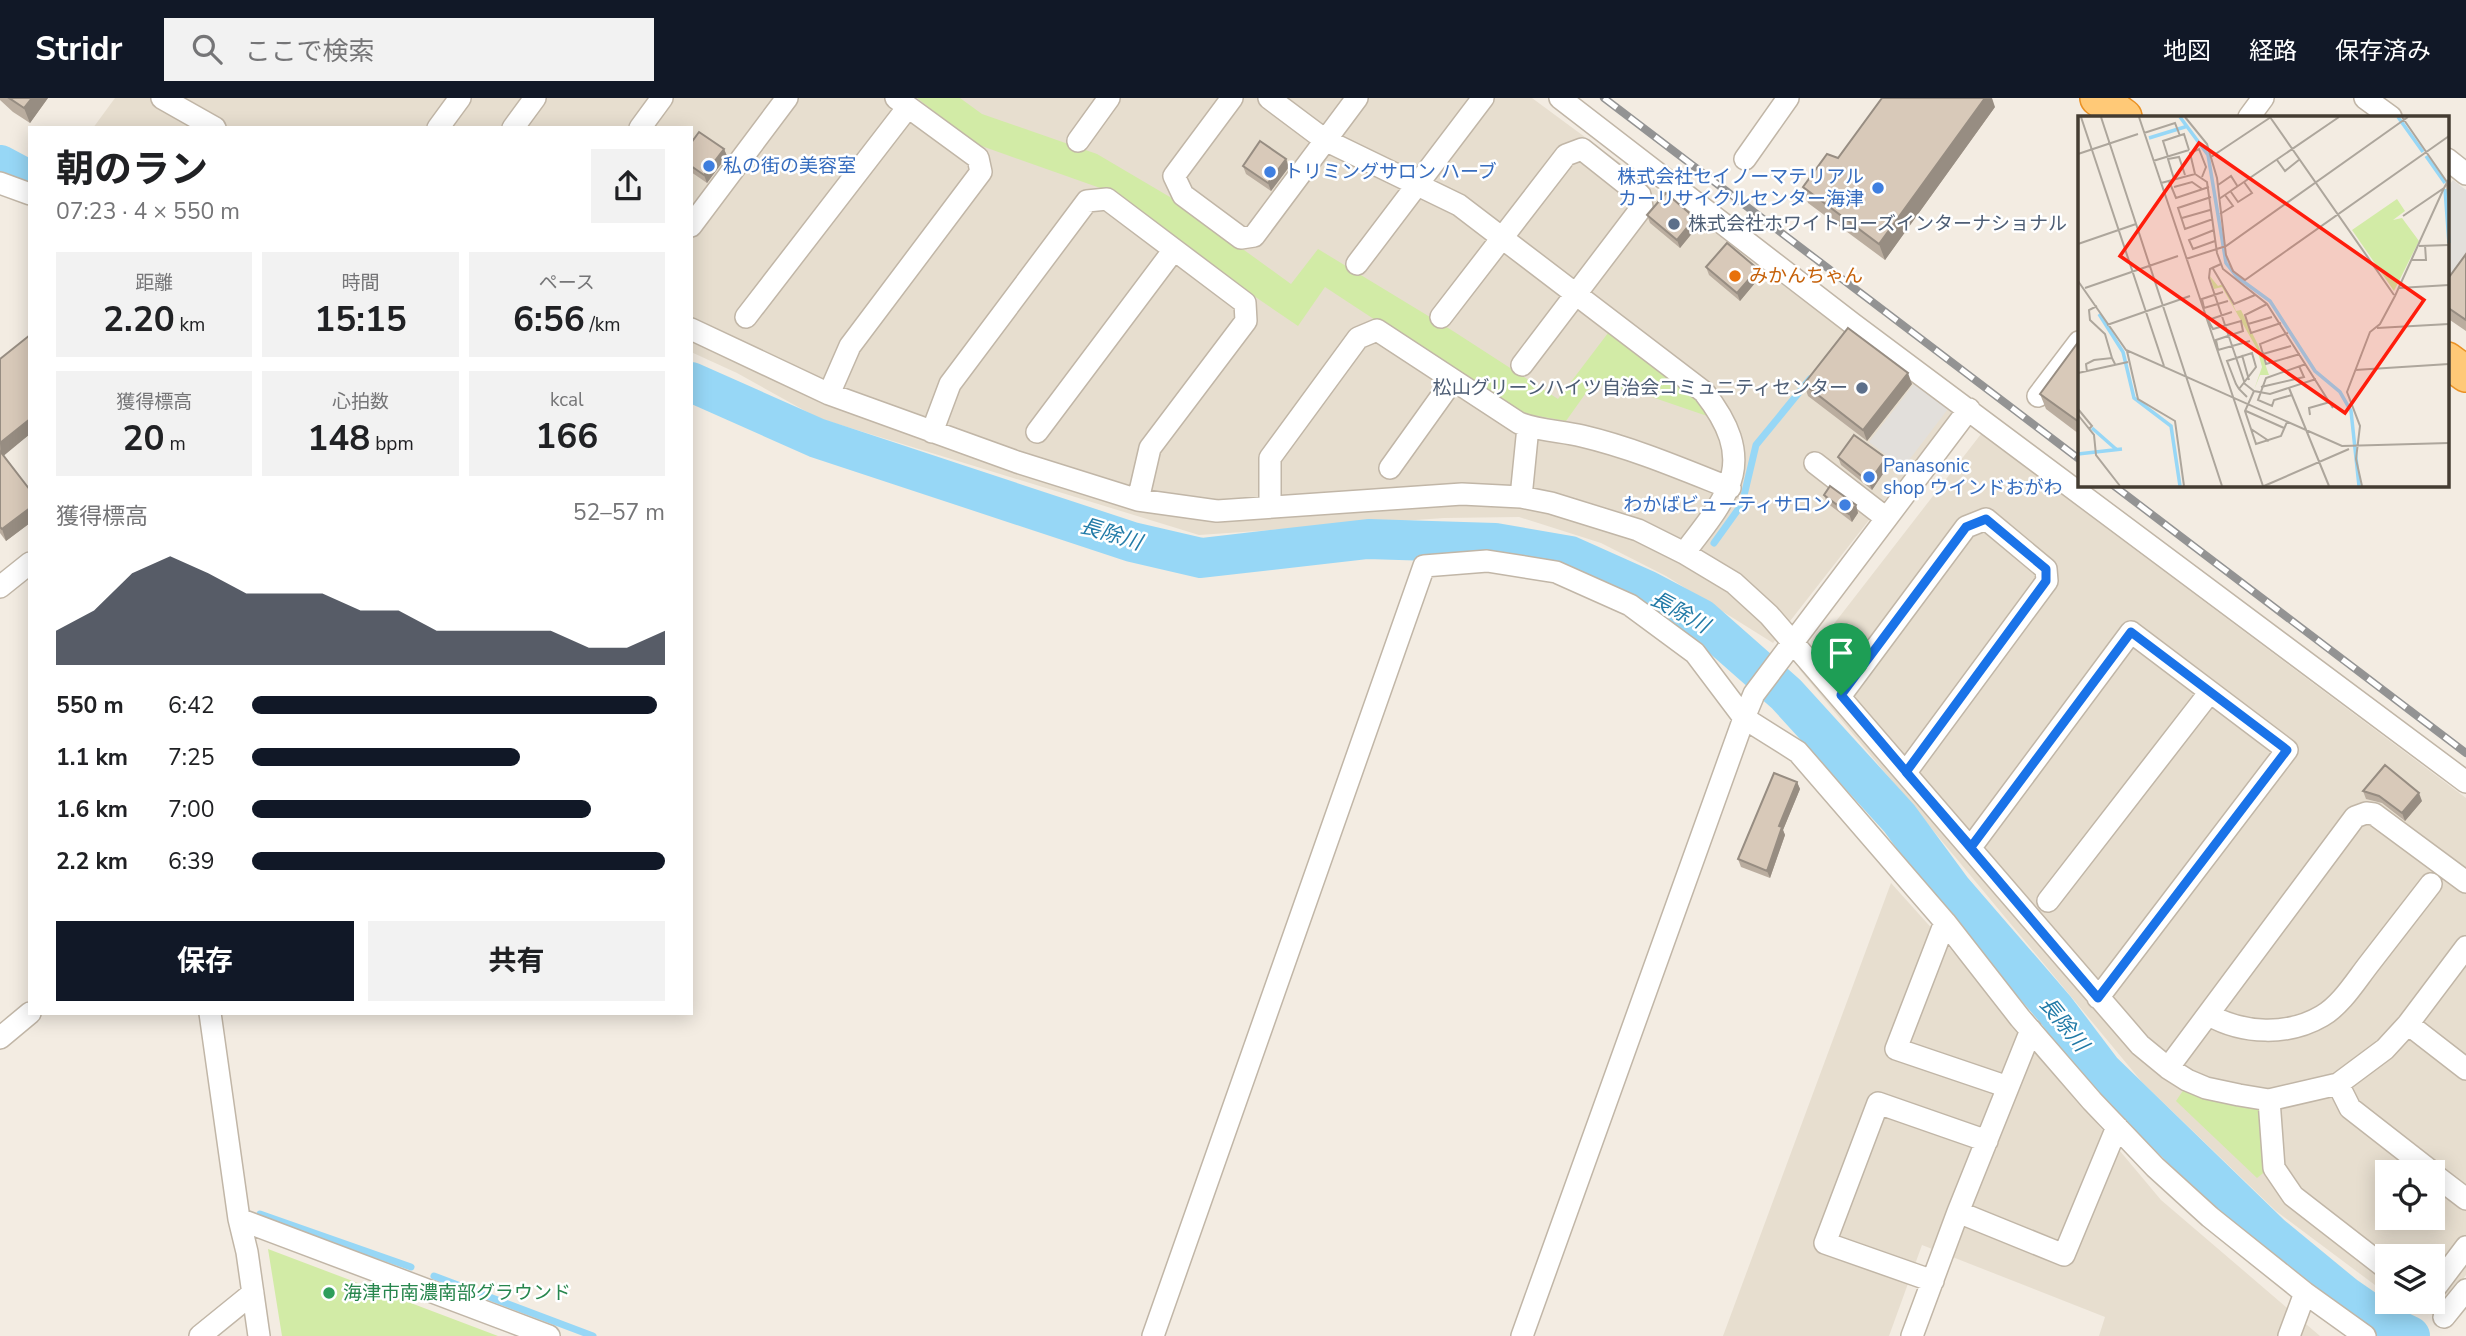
<!DOCTYPE html>
<html lang="ja">
<head>
<meta charset="utf-8">
<style>
  body { margin:0; font-family:"Nunito Sans","Noto Sans JP",sans-serif; background:#f2f2f2; color:#202124; height:100vh; display:flex; flex-direction:column; font-size:26px; white-space:nowrap }
  * { box-sizing:border-box; margin:0 }
  p { font-size:23px; color:#757577 }
  .icon { flex:none; width:38px; height:38px; fill:none; stroke:currentColor; stroke-width:2; stroke-linecap:round; stroke-linejoin:round }
  .map { position:relative; flex:1; overflow:hidden }
  .details { position:absolute; left:28px; top:28px; width:665px; height:889px; display:flex; flex-direction:column; background:#fff; border-radius:0px; box-shadow:0 4px 18px #0003 }
  .details>* { flex:none }
  .tools { position:absolute; left:2375px; top:1062px; display:grid; gap:14px }
  .tools a { display:grid; place-items:center; width:70px; height:70px; border-radius:0px; background:#fff; box-shadow:0 4px 18px #0003; font-size:35px }
  .pin { position:absolute; display:grid; place-items:center; width:60px; height:60px; color:#fff; margin:-72px -30px; border-radius:50% 50% 50% 0; rotate:-45deg; box-shadow:0 0 7px #0007 }
  .pin .icon { rotate:45deg }
  .round { display:grid; place-items:center; flex:none; width:74px; height:74px; border-radius:0px; background:#f2f2f2 }
  .summary { display:flex; align-items:center; justify-content:space-between; height:119px; padding:0 28px }
  h1 { font-size:38px; font-weight:700; line-height:52px }
  .figures { display:grid; grid-template-columns:repeat(3,1fr); gap:10px; height:119px; padding:7px 28px }
  .figures div { display:grid; align-content:center; border-radius:0px; background:#f2f2f2; text-align:center }
  .figures b { font-size:35px; font-weight:700 }
  .figures small { font-size:19px; font-weight:400 }
  .figures p { font-size:19px }
  .chart { height:196px; padding:14px 28px }
  .chart p { display:flex; justify-content:space-between }
  .chart svg { width:100%; height:126px; margin-top:7px; fill:#111827; opacity:.7 }
  .action { display:flex; gap:14px; margin-top:auto; padding:14px 28px }
  .action a { flex:1; height:80px; border-radius:0px; background:#111827; color:#fff; font-size:28px; font-weight:700; line-height:80px; text-align:center }
  .action a+a { background:#f2f2f2; color:#202124 }
  ul { padding:0 28px; list-style:none; font-size:23px }
  li { display:grid; grid-template-columns:112px 84px 1fr; align-items:center; height:52px }
  li i { height:18px; border-radius:9px; background:#111827 }
  header { display:flex; align-items:center; gap:42px; box-sizing:border-box; height:98px; padding:0 35px; background:#111827; color:#fff }
  header strong { font-size:33px }
  nav { display:flex; gap:38px; margin-inline-start:auto; font-size:24px }
  .search { width:490px; height:63px; background:#f2f2f2; display:flex; align-items:center; gap:18px; box-sizing:border-box; padding:0 24px; border-radius:0px; color:#757577; font-size:26px }
  .map>svg:first-child { display:block }
  .residential { fill:#e7decf; fill-rule:evenodd }
  .green { fill:#d2eba6 }
  .parking { fill:#e2dfdb }
  .lines { fill:none; stroke-linecap:round; stroke-linejoin:round }
  .stream { stroke:#97d7f6; stroke-width:7 }
  .river { stroke:#97d7f6; stroke-width:40 }
  .minor-casing { stroke:#c1b6a7; stroke-width:24 }
  .trunk-casing { stroke:#ea9124; stroke-width:38 }
  .minor { stroke:#fff; stroke-width:21 }
  .trunk { stroke:#ffc977; stroke-width:35 }
  .rail-casing { stroke:#939393; stroke-width:8 }
  .rail { stroke:#fff; stroke-width:5; stroke-dasharray:16; stroke-linecap:butt }
  .wall { fill:#baad9f }
  .shaded-wall { fill:#978d82 }
  .building { fill:#d8c9b9; stroke:#978d82; stroke-width:2 }
  .route-casing { stroke:#fff; stroke-width:14 }
  .route { stroke:#1a73e8; stroke-width:9 }
  .shop-dot { fill:#3f7fe0; stroke:#fff; stroke-width:2.5 }
  .service-dot { fill:#5c6f8a; stroke:#fff; stroke-width:2.5 }
  .food-dot { fill:#e8710a; stroke:#fff; stroke-width:2.5 }
  .leisure-dot { fill:#2e9e5b; stroke:#fff; stroke-width:2.5 }
  .labels { text-anchor:middle; dominant-baseline:central; stroke-width:5; stroke-linejoin:round; paint-order:stroke }
  .shop-label { font-size:19px; fill:#366cbe; stroke:#fff; text-anchor:start }
  .service-label { font-size:19px; fill:#4e5e75; stroke:#fff; text-anchor:start }
  .food-label { font-size:19px; fill:#c56008; stroke:#fff; text-anchor:start }
  .leisure-label { font-size:19px; fill:#27864d; stroke:#fff; text-anchor:start }
  .water-label { font-size:21px; font-style:italic; fill:#217aa7; stroke:#fff }
  .inset-river { fill:none; stroke:#97d7f6; stroke-width:3.5 }
  .inset-road { fill:none; stroke:#ada69c; stroke-width:2 }
  .view { fill:#ff1d0c; fill-opacity:0.15; stroke:#ff1d0c; stroke-width:3.5 }
  .inset-edge { fill:none; stroke:#443c32; stroke-width:3.5 }
</style>
</head>
<body>
<header>
<strong>Stridr</strong>
<div class="search"><svg class="icon" aria-label="search" viewBox="0 0 24 24"><circle cx="10" cy="10" r="6"/><path d="M15 15l6 6"/></svg>ここで検索</div>
<nav><a>地図</a><a>経路</a><a>保存済み</a></nav>
</header>
<div class="map">
<svg width="2466" height="1238" viewBox="0 0 2466 1238">
  <rect width="100%" height="100%" fill="#f3ece2"/>
  <path class="residential" d="M 115,0 L 1532,0 L 1955,312 L 1773,545 L 1666,478 L 1601,445 L 1519,419 L 1444,420 L 1199,437 L 818,320 L 737,275 L 691,254 L 691,30 L 93,30 Z
    M 1981,336 L 2466,700 L 2466,1177 L 2435,1218 L 2403,1204 L 2432,1204 L 2432,1158 L 2387,1158 L 2387,1196 L 2276,1113 L 2142,984 L 1799,571 ZM 2387,1074 L 2432,1074 L 2432,1120 L 2387,1120 Z
    M 1891,785 L 1954,855 L 2161,1102 L 2320,1238 L 2099,1238 L 2105,1219 L 1922,1147 L 1889,1238 L 1723,1238 Z"/>
  <path class="green" d="M 917,0 L 960,0 L 982,16 L 1097,56 L 1175,102 L 1291,186 L 1318,151 L 1453,233 L 1558,301 L 1608,235 L 1696,300 L 1713,320 L 1640,295 L 1593,285 L 1566,323 L 1526,316 L 1462,279 L 1325,189 L 1298,228 L 1135,117 L 1103,91 L 976,46 Z
    M 2184,991 L 2263,1009 L 2267,1072 L 2257,1080 L 2176,1003 Z
    M 268,1151 L 498,1238 L 282,1238 Z"/>
  <path class="parking" d="M 2453,82 L 2466,92 L 2466,173 L 2447,196 L 2447,90 Z
    M 1917,282 L 1951,307 L 1903,370 L 1869,344 Z"/>
  <g class="lines">
    <path class="stream" d="M 1714,445 L 1742,406 L 1756,347 L 1810,281
      M 1669,504 L 1679,493
      M 260,1116 L 411,1169
      M 434,1178 L 593,1238"/>
    <path class="river" d="M 0,67 L 30,83
      M 691,284 L 817,340 L 1132,444 L 1201,460 L 1368,441 L 1495,445 L 1570,458 L 1646,492 L 1701,521 L 1786,596 L 1899,720 L 1952,792 L 2055,911 L 2102,973 L 2272,1138 L 2345,1198 L 2387,1227 L 2410,1238"/>
    <g class="minor-casing">
      <path id="minor" d="M 162,0 L 215,30
        M 1232,0 L 1174,78 L 1183,97 L 1241,140 L 1254,138 L 1357,0
        M 1269,0 L 1325,42 L 1459,107 L 1704,294 C 1758,363 1731,395 1684,455
        M 1560,0 L 1853,226 L 2466,684
        M 2365,0 L 2391,19
        M 2249,19 L 2263,0
        M 438,30 L 460,0
        M 513,30 L 535,0
        M 640,30 L 662,0
        M 1078,43 L 1109,0
        M 1745,61 L 1788,0
        M 2447,61 L 2466,76
        M 0,85 L 30,96
        M 691,128 L 787,0
        M 1357,166 L 1483,0
        M 746,219 L 908,9
        M 1441,219 L 1566,57 L 1582,51 L 1640,97 L 1642,109 L 1522,267
        M 691,231 L 829,296 L 1017,364 L 1138,402 L 1217,413 L 1462,396 L 1521,399 L 1551,405 L 1638,432 L 1684,455 L 1734,485 L 1769,517 L 2140,947 L 2168,970 L 2187,982 L 2206,990 L 2239,997 L 2269,1002 L 2338,986 L 2385,951 L 2408,926 L 2466,849
        M 829,296 L 850,248 L 981,74 L 978,60 L 896,0
        M 2038,298 L 2079,244
        M 932,334 L 950,286 L 1087,103 L 1107,101 L 1245,205 L 1246,223 L 1150,350 L 1138,402
        M 1037,334 L 1173,153
        M 1815,365 L 1886,420
        M 1390,370 L 1453,282
        M 1521,399 L 1528,329
        M 1270,409 L 1270,360 L 1358,240 L 1377,232 L 1519,325 C 1539,333 1562,333 1582,338 C 1633,350 1682,371 1730,390
        M 0,489 L 30,465
        M 1841,597 L 1966,429 L 1986,421 L 2046,471 L 2047,483 L 1906,674
        M 1971,749 L 2131,534 L 2287,652 L 2098,900
        M 2048,803 L 2210,594
        M 1945,824 L 1896,951 L 2008,989
        M 210,915 L 239,1121 L 247,1154 L 259,1238
        M 2209,917 C 2243,936 2288,938 2322,918 C 2341,907 2355,884 2369,866 C 2389,840 2410,813 2431,786
        M 2408,926 L 2466,971
        M 0,940 L 30,915
        M 2168,970 L 2355,719 L 2366,715 L 2374,716 L 2466,784
        M 2338,986 L 2350,1010 L 2432,1074
        M 2269,1002 L 2274,1070 L 2293,1098 L 2387,1171
        M 2432,1075 L 2466,1101
        M 1958,1114 L 2064,1157 L 2117,1029
        M 239,1121 L 549,1238
        M 1933,1183 L 1825,1145 L 1878,1005 L 1987,1043
        M 2432,1194 L 2466,1149
        M 2444,1219 L 2466,1192
        M 200,1238 L 253,1195
        M 1153,1238 L 1424,468 L 1487,463 L 1556,474 L 1630,507 L 1695,555 L 1744,620 L 1798,654 L 1945,824 L 2020,920 L 2092,1003 L 2155,1069 L 2210,1119 L 2305,1195 L 2365,1238
        M 1522,1238 L 1744,620 L 1754,596 L 1969,311
        M 1912,1238 L 1958,1114 L 2031,932
        M 2289,1238 L 2305,1195"/>
    </g>
    <g class="trunk-casing">
      <path id="trunk" d="M 2098,0 L 2124,19
        M 2447,262 L 2466,276"/>
    </g>
    <use href="#minor" class="minor"/>
    <use href="#trunk" class="trunk"/>
    <g class="rail-casing">
      <path id="rail" d="M 1604,0 L 2079,361
        M 2113,387 L 2466,655"/>
    </g>
    <use href="#rail" class="rail"/>
  </g>
  <path class="wall" d="M 0,0 L 48,0 L 30,25 L 13,14 L 0,2 Z
    M 1995,9 L 1885,162 L 1808,105 L 1803,89 L 1838,60 Z
    M 691,45 L 724,51 L 727,58 L 707,85 L 691,74 Z
    M 1286,61 L 1289,69 L 1271,93 L 1246,76 L 1243,68 Z
    M 1647,117 L 1698,128 L 1680,150 L 1650,125 Z
    M 2466,156 L 2466,233 L 2447,220 L 2447,182 Z
    M 1706,169 L 1760,179 L 1740,203 L 1709,177 Z
    M 30,237 L 30,336 L 3,357 L 30,392 L 30,425 L 6,443 L 0,435 L 0,261 Z
    M 2079,243 L 2079,336 L 2046,311 L 2040,296 Z
    M 1804,286 L 1912,286 L 1867,343 L 1808,298 Z
    M 1838,359 L 1889,367 L 1872,392 L 1841,367 Z
    M 1824,397 L 1856,407 L 1858,415 L 1852,424 L 1827,405 Z
    M 1797,684 L 1800,691 L 1783,732 L 1785,737 L 1770,780 L 1741,769 L 1738,761 Z
    M 2363,693 L 2422,703 L 2405,723 L 2382,705 L 2366,701 Z"/>
  <path class="shaded-wall" d="M 32,0 L 48,0 L 30,25 L 24,10 Z
    M 1985,0 L 1992,0 L 1995,9 L 1885,162 L 1879,146 Z
    M 724,51 L 727,58 L 707,85 L 704,77 Z
    M 1286,61 L 1289,69 L 1271,93 L 1268,85 Z
    M 1695,120 L 1698,128 L 1680,150 L 1677,142 Z
    M 1758,171 L 1760,179 L 1740,203 L 1737,195 Z
    M 1908,275 L 1912,286 L 1867,343 L 1863,332 Z
    M 30,321 L 30,336 L 1,360 L 0,345 Z
    M 1886,360 L 1889,367 L 1872,392 L 1869,384 Z
    M 1856,407 L 1858,415 L 1852,424 L 1849,416 Z
    M 30,410 L 30,425 L 6,443 L 2,431 Z
    M 1797,684 L 1800,691 L 1783,732 L 1785,737 L 1770,780 L 1767,773 L 1779,728 Z
    M 2419,695 L 2422,703 L 2405,723 L 2402,715 Z"/>
  <path class="building" d="M 9,0 L 32,0 L 24,10 Z
    M 1882,0 L 1985,0 L 1879,146 L 1803,89 L 1827,56 L 1838,60 Z
    M 699,34 L 724,51 L 704,77 L 691,68 L 691,45 Z
    M 1260,43 L 1286,61 L 1268,85 L 1243,68 Z
    M 1666,95 L 1695,120 L 1677,142 L 1647,117 Z
    M 1727,145 L 1758,171 L 1737,195 L 1706,169 Z
    M 2466,156 L 2466,222 L 2447,209 L 2447,182 Z
    M 1848,230 L 1908,275 L 1863,332 L 1804,286 Z
    M 30,237 L 30,321 L 0,345 L 0,261 Z
    M 2079,243 L 2079,324 L 2040,296 Z
    M 1854,337 L 1886,360 L 1869,384 L 1838,359 Z
    M 0,353 L 30,392 L 30,410 L 2,431 L 0,429 Z
    M 1830,388 L 1856,407 L 1849,416 L 1824,397 Z
    M 2385,667 L 2419,695 L 2402,715 L 2379,698 L 2363,693 Z
    M 1774,675 L 1797,684 L 1779,728 L 1782,729 L 1767,773 L 1738,761 Z"/>
  <g class="lines">
    <g class="route-casing">
      <path id="route" d="M 1841,597 L 2098,900 L 2287,652 L 2131,534 L 1971,749 L 1906,674 L 2046,483 L 2046,471 L 1986,421 L 1966,429 L 1841,597"/>
    </g>
    <use href="#route" class="route"/>
  </g>
  <g class="shop-dot">
    <circle cx="709" cy="68" r="7"/>
    <circle cx="1270" cy="74" r="7"/>
    <circle cx="1878" cy="90" r="7"/>
    <circle cx="1869" cy="379" r="7"/>
    <circle cx="1845" cy="407" r="7"/>
  </g>
  <g class="service-dot">
    <circle cx="1674" cy="126" r="7"/>
    <circle cx="1862" cy="290" r="7"/>
  </g>
  <circle class="food-dot" cx="1735" cy="178" r="7"/>
  <circle class="leisure-dot" cx="329" cy="1195" r="7"/>
  <g class="labels">
    <g class="shop-label">
      <text x="723" y="68">私の街の美容室</text>
      <text x="1284" y="74">トリミングサロン ハーブ</text>
      <text x="1864" y="79" text-anchor="end">株式会社セイノーマテリアル<tspan x="1864" dy="22">カーリサイクルセンター海津</tspan></text>
      <text x="1883" y="368">Panasonic<tspan x="1883" dy="22">shop ウインドおがわ</tspan></text>
      <text x="1831" y="407" text-anchor="end">わかばビューティサロン</text>
    </g>
    <g class="service-label">
      <text x="1688" y="126">株式会社ホワイトローズインターナショナル</text>
      <text x="1848" y="290" text-anchor="end">松山グリーンハイツ自治会コミュニティセンター</text>
    </g>
    <g class="food-label">
      <text x="1749" y="178">みかんちゃん</text>
    </g>
    <g class="leisure-label">
      <text x="343" y="1195">海津市南濃南部グラウンド</text>
    </g>
    <g class="water-label">
      <text transform="translate(1111 436) rotate(17)">長除川</text>
      <text transform="translate(1680 514) rotate(29)">長除川</text>
      <text transform="translate(2064 926) rotate(51)">長除川</text>
    </g>
  </g>
  <g transform="translate(2078 18)">
    <rect width="371" height="371" fill="#f3ece2"/>
    <path d="M 319,83 L 327,95 L 315,104 L 324,102 L 341,125 L 316,175 L 274,114 ZM 131,159 L 140,170 L 145,168 L 158,195 L 163,194 L 181,231 L 191,259 L 182,259 L 176,274 L 184,251 L 179,233 L 144,171 L 136,173 Z" fill="#d2eba6"/>
    <path class="inset-river" d="M 102,1 L 130,39 L 148,147 L 159,161 L 192,185 L 237,255 L 262,276 L 273,295 L 281,370M 320,1 L 345,36M 71,22 L 110,10M 348,40 L 367,67M 367,73 L 371,127M 21,198 L 45,236 L 56,282 L 93,310 L 102,370M 14,312 L 39,334M 0,338 L 44,333"/>
    <path class="inset-road" d="M 3,1 L 86,250M 23,1 L 144,370M 61,1 L 185,370M 107,1 L 129,28 L 139,62 L 148,139 L 155,155 L 167,164 L 371,20M 192,1 L 316,179M 324,1 L 369,66 L 371,95M 66,17 L 97,7 L 102,20M 0,38 L 60,18M 90,41 L 85,25 L 106,18 L 111,34M 133,41 L 193,1M 199,44 L 207,55 L 222,43M 75,45 L 111,34M 117,58 L 112,37 L 121,33 L 128,51 L 124,61M 96,63 L 90,43 L 101,41 L 107,59M 91,65 L 98,82 L 131,71M 83,67 L 117,58 L 129,66 L 139,137 L 145,153 L 189,188 L 255,292M 140,69 L 153,60 L 160,71M 96,71 L 114,66 L 124,73M 153,76 L 160,86 L 174,77 L 166,66M 133,81 L 100,92 L 107,113 L 135,103M 141,83 L 261,1M 142,98 L 155,90 L 147,79M 325,100 L 366,72 L 371,63M 104,102 L 132,94M 136,114 L 111,124 L 115,133 L 137,125M 0,128 L 58,108M 341,130 L 371,129M 108,143 L 148,130 L 330,1M 334,144 L 348,144 L 347,129M 143,148 L 132,153 L 131,162 L 167,268 L 176,275 L 192,278 L 238,263M 134,151 L 156,188 L 177,179M 0,165 L 48,234 L 264,330 L 371,327M 7,172 L 100,140M 321,172 L 371,169M 145,176 L 124,183 L 126,192 L 150,185M 189,188 L 167,199 L 173,217 L 203,207M 19,190 L 11,194 L 12,204 L 27,218 L 34,242M 154,196 L 130,204 L 135,213 L 163,205 L 165,215 L 138,224 L 140,234 L 172,225M 170,208 L 194,201M 29,209 L 112,180M 299,212 L 371,208M 210,217 L 182,228 L 188,248 L 222,238M 49,235 L 60,283 L 97,305 L 106,370M 185,238 L 213,230M 164,239 L 171,264M 277,254 L 371,248M 9,256 L 8,248 L 16,244 L 34,242 L 37,248M 0,257 L 50,246M 183,271 L 226,261 L 221,250M 211,272 L 251,370M 161,273 L 178,251 L 174,237 L 149,245 L 158,268 L 161,273 L 169,281M 176,275 L 167,295 L 178,328 L 203,320 L 209,306M 214,279 L 196,284 L 194,290 L 180,284 L 188,262 L 228,248M 0,293 L 14,310 L 11,313M 168,295 L 206,312M 0,299 L 16,319 L 18,339 L 42,370M 232,299 L 231,292 L 252,286M 173,313 L 191,325M 186,370 L 271,333M 284,370 L 278,343 L 282,310 L 269,276 L 292,216 L 302,208 L 317,180 L 366,72"/>
    <path class="view" d="M 121,27 L 346,184 L 267,297 L 42,140 Z"/>
    <rect width="371" height="371" class="inset-edge"/>
  </g>
</svg>
<div class="tools">
<a><svg class="icon" aria-label="locate" viewBox="0 0 24 24"><circle cx="12" cy="12" r="6"/><path d="M12 2v4M12 18v4M2 12h4M18 12h4"/></svg></a>
<a><svg class="icon" aria-label="layers" viewBox="0 0 24 24"><path d="M12 4l9 5-9 5-9-5zM3 14l9 5 9-5"/></svg></a>
</div>
<div class="pin" style="left:1841px;top:597px;background:#1e9e55"><svg class="icon" aria-label="arrive" viewBox="0 0 24 24"><path d="M6 21V4h12l-3 4 3 4H6"/></svg></div>
<section class="details">
<div class="summary"><div><h1>朝のラン</h1><p>07:23 · 4 × 550 m</p></div><a class="round"><svg class="icon" aria-label="share" viewBox="0 0 24 24"><path d="M12 15V3M7 8l5-5 5 5M5 13v7h14v-7"/></svg></a></div>
<div class="figures">
<div><p>距離</p><b>2.20<small> km</small></b></div>
<div><p>時間</p><b>15:15</b></div>
<div><p>ペース</p><b>6:56<small> /km</small></b></div>
</div>
<div class="figures">
<div><p>獲得標高</p><b>20<small> m</small></b></div>
<div><p>心拍数</p><b>148<small> bpm</small></b></div>
<div><p>kcal</p><b>166</b></div>
</div>
<div class="chart"><p><span>獲得標高</span>52–57 m</p>
<svg viewBox="0 0 160 44" preserveAspectRatio="none"><path d="M0 44V32L10 25L20 12L30 6L40 12L50 19L60 19L70 19L80 25L90 25L100 32L110 32L120 32L130 32L140 38L150 38L160 32V44z"/></svg>
</div>
<ul>
<li><b>550 m</b>6:42<i style="width:98%"></i></li>
<li><b>1.1 km</b>7:25<i style="width:65%"></i></li>
<li><b>1.6 km</b>7:00<i style="width:82%"></i></li>
<li><b>2.2 km</b>6:39<i style="width:100%"></i></li>
</ul>
<div class="action"><a>保存</a><a>共有</a></div>
</section>
</div>
</body>
</html>
